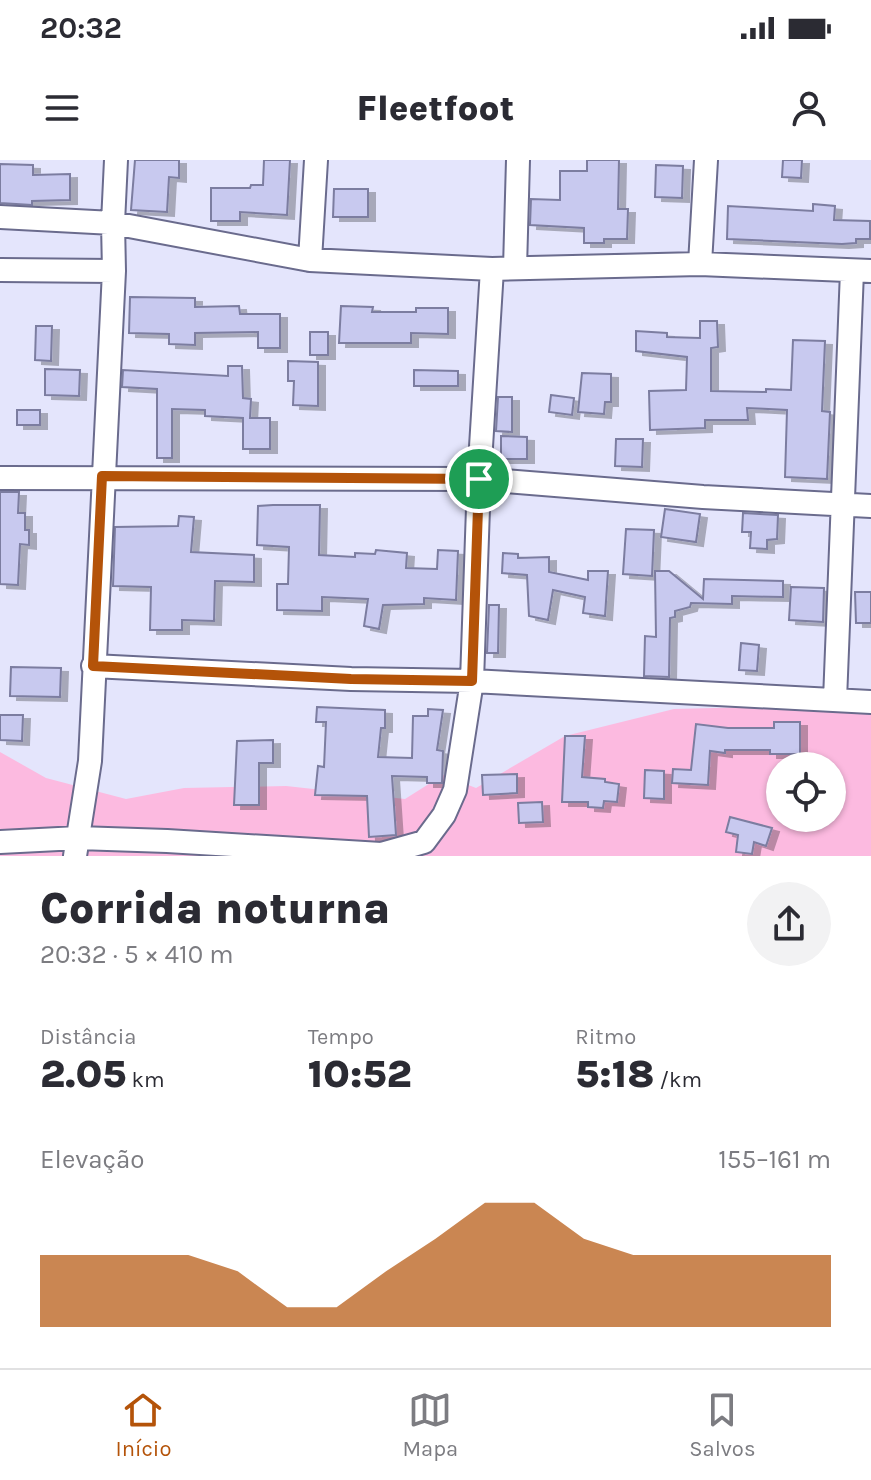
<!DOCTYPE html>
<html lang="pt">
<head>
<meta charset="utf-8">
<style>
  body { margin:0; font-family:Karla,sans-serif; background:#f2f2f3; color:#2b2b33; height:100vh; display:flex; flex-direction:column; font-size:30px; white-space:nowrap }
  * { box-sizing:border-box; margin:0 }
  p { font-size:26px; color:#7c7c81 }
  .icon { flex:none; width:44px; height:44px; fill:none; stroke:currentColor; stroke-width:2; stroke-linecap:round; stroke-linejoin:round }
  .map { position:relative; height:696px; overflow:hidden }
  .panel { display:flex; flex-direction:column; background:#fff; flex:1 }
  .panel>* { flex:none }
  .controls { position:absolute; left:766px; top:592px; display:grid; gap:16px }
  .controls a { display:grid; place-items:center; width:80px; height:80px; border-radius:50%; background:#fff; box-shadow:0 2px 6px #0004; font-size:40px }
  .pin { position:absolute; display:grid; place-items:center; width:68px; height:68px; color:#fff; margin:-34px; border:4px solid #fff; border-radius:50%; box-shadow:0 2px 8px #0007 }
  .round { display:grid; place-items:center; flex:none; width:84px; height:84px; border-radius:42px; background:#f2f2f3 }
  .headline { display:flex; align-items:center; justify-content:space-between; height:136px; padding:0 40px }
  h1 { font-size:44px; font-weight:800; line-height:60px }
  .figures { display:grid; grid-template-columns:repeat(3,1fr); gap:12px; height:136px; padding:8px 40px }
  .figures div { display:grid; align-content:center }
  .figures b { font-size:40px; font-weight:800 }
  .figures small { font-size:22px; font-weight:400 }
  .figures p { font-size:22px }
  .chart { height:224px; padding:16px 40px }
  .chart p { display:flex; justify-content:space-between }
  .chart svg { width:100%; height:144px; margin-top:8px; fill:#b45309; opacity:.7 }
  .status { display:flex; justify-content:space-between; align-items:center; height:56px; padding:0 40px; background:#fff; direction:ltr }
  .status svg { height:22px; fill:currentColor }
  header { display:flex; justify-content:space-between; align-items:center; height:104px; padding:0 40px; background:#fff; font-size:36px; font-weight:800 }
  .tab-bar { display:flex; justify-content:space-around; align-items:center; height:112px; border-top:2px solid #e1e1e2; background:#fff; font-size:22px; color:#7c7c81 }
  .tab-bar a { display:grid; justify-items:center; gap:4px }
  .tab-bar .active { color:#b45309 }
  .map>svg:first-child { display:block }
  .green { fill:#fcbae0; fill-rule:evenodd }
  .building { fill:#c8c9ef; stroke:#7c7da0; stroke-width:2; filter:url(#shadow) }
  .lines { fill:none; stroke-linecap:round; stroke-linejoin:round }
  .minor-casing { stroke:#6a6b8d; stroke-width:26 }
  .minor { stroke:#fff; stroke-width:22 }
  .route-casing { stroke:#fff; stroke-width:16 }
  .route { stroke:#b45309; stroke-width:10 }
</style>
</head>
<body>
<div class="status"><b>20:32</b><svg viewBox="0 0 49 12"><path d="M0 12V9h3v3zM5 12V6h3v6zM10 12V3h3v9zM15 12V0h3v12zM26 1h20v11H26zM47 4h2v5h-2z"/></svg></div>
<header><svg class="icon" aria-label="menu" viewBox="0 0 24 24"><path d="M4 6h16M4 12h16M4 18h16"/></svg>Fleetfoot<svg class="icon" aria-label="person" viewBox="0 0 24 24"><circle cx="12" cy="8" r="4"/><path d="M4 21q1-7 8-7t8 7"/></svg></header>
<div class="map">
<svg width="871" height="696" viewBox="0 0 871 696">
  <defs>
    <filter id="shadow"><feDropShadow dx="7" dy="4" stdDeviation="0" flood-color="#0004"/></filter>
  </defs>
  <rect width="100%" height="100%" fill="#e4e5fc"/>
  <path class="green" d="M 871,544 L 871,696 L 0,696 L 0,592 L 46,618 L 126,639 L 184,628 L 286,626 L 405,639 L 443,615 L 476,628 L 565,576 L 674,549 ZM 780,606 L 832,606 L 832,658 L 780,658 Z"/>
  <path class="building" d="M 135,0 L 179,0 L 179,18 L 169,17 L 167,52 L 131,50 Z
    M 264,0 L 290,0 L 287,55 L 240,52 L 240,61 L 211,61 L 211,28 L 250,28 L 251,25 L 263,25 Z
    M 587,0 L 619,0 L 618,49 L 628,49 L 627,79 L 604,79 L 604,83 L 584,83 L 584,68 L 530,65 L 531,39 L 560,40 L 560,11 L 587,11 Z
    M 783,0 L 802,0 L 801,18 L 782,17 Z
    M 0,4 L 33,5 L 33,15 L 70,14 L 70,40 L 32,41 L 32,45 L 0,43 Z
    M 656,5 L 683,6 L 682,38 L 655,37 Z
    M 334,29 L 368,29 L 368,57 L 333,57 Z
    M 813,44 L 835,46 L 834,60 L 870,61 L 870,79 L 856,79 L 856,83 L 842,84 L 727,79 L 728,46 L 813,51 Z
    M 130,137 L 195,138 L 195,147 L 239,146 L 240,154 L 280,154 L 280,188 L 258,188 L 258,172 L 195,173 L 195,185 L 169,184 L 169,174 L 129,173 Z
    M 341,146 L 373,147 L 372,152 L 416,152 L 416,148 L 448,148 L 448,174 L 411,173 L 411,183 L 339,183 Z
    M 700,161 L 717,161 L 718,187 L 711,188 L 711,231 L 766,232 L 766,229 L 791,230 L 793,180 L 825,181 L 822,251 L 830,252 L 827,319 L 785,317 L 787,250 L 747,248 L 748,260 L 705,260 L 705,268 L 650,270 L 649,231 L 686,230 L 687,197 L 636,191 L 636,171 L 667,173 L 667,177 L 700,178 Z
    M 36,166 L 52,166 L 51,201 L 35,200 Z
    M 310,172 L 328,172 L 328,195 L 310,195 Z
    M 288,201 L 318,202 L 318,246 L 293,245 L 294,221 L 288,221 Z
    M 228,206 L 242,206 L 243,238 L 251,239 L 250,258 L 270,258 L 270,289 L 243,289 L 243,258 L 205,256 L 205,250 L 172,249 L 172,298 L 157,298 L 157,229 L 122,227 L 123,210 L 228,216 Z
    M 45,209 L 80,210 L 79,236 L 45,235 Z
    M 414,210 L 458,211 L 458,226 L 414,226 Z
    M 582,213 L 611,214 L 611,242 L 605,242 L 604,254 L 578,252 Z
    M 551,235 L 574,238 L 572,255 L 549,252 Z
    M 498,237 L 512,237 L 512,272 L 496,271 Z
    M 17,250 L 40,250 L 40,265 L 17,265 Z
    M 501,276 L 527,277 L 527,299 L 501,299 Z
    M 616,279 L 643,279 L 642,307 L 615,306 Z
    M 0,332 L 19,332 L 18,353 L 25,353 L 25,370 L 29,370 L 29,385 L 20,384 L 18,425 L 0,424 Z
    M 273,345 L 320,345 L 319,395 L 355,397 L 355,393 L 375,394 L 376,390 L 407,393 L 406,408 L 437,409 L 438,390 L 458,391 L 456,440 L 424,438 L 424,444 L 383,445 L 379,469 L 364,466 L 368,439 L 322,437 L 322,451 L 277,450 L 277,424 L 288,424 L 289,387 L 257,385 L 258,346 Z
    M 665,349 L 700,354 L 696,382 L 661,377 Z
    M 743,353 L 778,355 L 777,379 L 767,380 L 767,389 L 750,388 L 751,372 L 742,372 Z
    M 179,356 L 194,357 L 191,392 L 254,395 L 254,422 L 215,421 L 214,461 L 182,460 L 182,470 L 150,470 L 151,427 L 113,426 L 115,367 L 178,366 Z
    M 626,369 L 654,370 L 652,416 L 623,414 Z
    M 503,393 L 518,394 L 518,398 L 549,397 L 549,412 L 588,420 L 588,411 L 608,411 L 605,456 L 583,453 L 585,437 L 553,430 L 548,460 L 529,456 L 527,415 L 502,413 Z
    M 655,411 L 669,411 L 703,439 L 704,419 L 783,421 L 783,437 L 732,436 L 732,444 L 691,443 L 690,447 L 675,451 L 675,457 L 670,458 L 669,517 L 644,516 L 645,476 L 656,477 Z
    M 791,427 L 824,428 L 823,462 L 789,460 Z
    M 855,432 L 871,432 L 871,463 L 856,463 Z
    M 489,445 L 499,445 L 498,493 L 487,493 Z
    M 741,483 L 759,485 L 757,511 L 739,510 Z
    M 11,507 L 61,508 L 60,537 L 10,536 Z
    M 317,547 L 385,550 L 385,568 L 381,568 L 378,597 L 412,598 L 413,556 L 428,556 L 428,549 L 443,550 L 437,590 L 443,591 L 442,623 L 427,623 L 427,617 L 392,616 L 396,675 L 369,677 L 367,636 L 315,635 L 318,606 L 324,607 L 326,562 L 316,562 Z
    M 0,555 L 23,555 L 22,581 L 0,580 Z
    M 774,562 L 800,562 L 800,594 L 770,594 L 770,590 L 725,590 L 725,593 L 710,591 L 708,625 L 672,623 L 673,609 L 691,610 L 696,564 L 728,568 L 774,568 Z
    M 565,576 L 585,576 L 582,617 L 605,619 L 605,622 L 619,624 L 617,642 L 604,641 L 603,648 L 588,647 L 588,642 L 562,642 Z
    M 273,580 L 273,603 L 259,603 L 259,645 L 234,645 L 237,581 Z
    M 645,610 L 664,611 L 664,639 L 644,638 Z
    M 517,614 L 517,633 L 483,635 L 482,615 Z
    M 542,642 L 543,662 L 519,663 L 518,643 Z
    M 730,657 L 772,668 L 766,686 L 754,682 L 752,694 L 736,692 L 738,675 L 726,672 Z"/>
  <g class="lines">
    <g class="minor-casing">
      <path id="minor" d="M 0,57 L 113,63 L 310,100 L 492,109 L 700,104 L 871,111
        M 310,100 L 316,0
        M 700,104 L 706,0
        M 515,108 L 518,0
        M 0,110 L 114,111
        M 0,318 L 479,319 L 703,337 L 871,346
        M 93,506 L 351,519 L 472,521 L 871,542
        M 835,540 L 852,111
        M 0,682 L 78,678 L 167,681 L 381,694 L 424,682 L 444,655 L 455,630 L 472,521 L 479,319 L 492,109
        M 75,696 L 90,601 L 114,111 L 113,63 L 116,0"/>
    </g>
    <use href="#minor" class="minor"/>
  </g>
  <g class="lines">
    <g class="route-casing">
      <path id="route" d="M 102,316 L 479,319 L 472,521 L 351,519 L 93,506 Z"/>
    </g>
    <use href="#route" class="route"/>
  </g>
</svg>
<div class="controls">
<a><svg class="icon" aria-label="locate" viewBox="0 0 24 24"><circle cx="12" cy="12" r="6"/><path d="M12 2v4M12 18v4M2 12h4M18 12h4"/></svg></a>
</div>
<div class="pin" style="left:479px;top:319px;background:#1e9e55"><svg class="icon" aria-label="arrive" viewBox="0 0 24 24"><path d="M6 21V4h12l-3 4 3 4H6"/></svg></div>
</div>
<section class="panel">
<div class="headline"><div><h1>Corrida noturna</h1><p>20:32 · 5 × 410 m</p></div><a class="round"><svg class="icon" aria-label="share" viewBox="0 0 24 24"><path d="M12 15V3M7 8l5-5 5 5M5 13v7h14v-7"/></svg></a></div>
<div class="figures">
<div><p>Distância</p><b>2.05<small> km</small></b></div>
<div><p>Tempo</p><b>10:52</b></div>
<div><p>Ritmo</p><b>5:18<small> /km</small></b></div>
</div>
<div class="chart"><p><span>Elevação</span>155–161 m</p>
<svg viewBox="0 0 160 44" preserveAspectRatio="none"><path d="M0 44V22L10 22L20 22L30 22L40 27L50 38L60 38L70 27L80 17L90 6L100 6L110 17L120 22L130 22L140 22L150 22L160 22V44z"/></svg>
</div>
</section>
<nav class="tab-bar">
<a class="active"><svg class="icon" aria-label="home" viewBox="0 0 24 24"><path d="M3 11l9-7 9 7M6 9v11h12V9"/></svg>Início</a>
<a><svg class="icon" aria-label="map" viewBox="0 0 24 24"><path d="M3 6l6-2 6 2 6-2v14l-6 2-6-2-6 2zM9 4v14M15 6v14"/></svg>Mapa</a>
<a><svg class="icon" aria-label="saved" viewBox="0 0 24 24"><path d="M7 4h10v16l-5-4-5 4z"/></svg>Salvos</a>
</nav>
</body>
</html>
